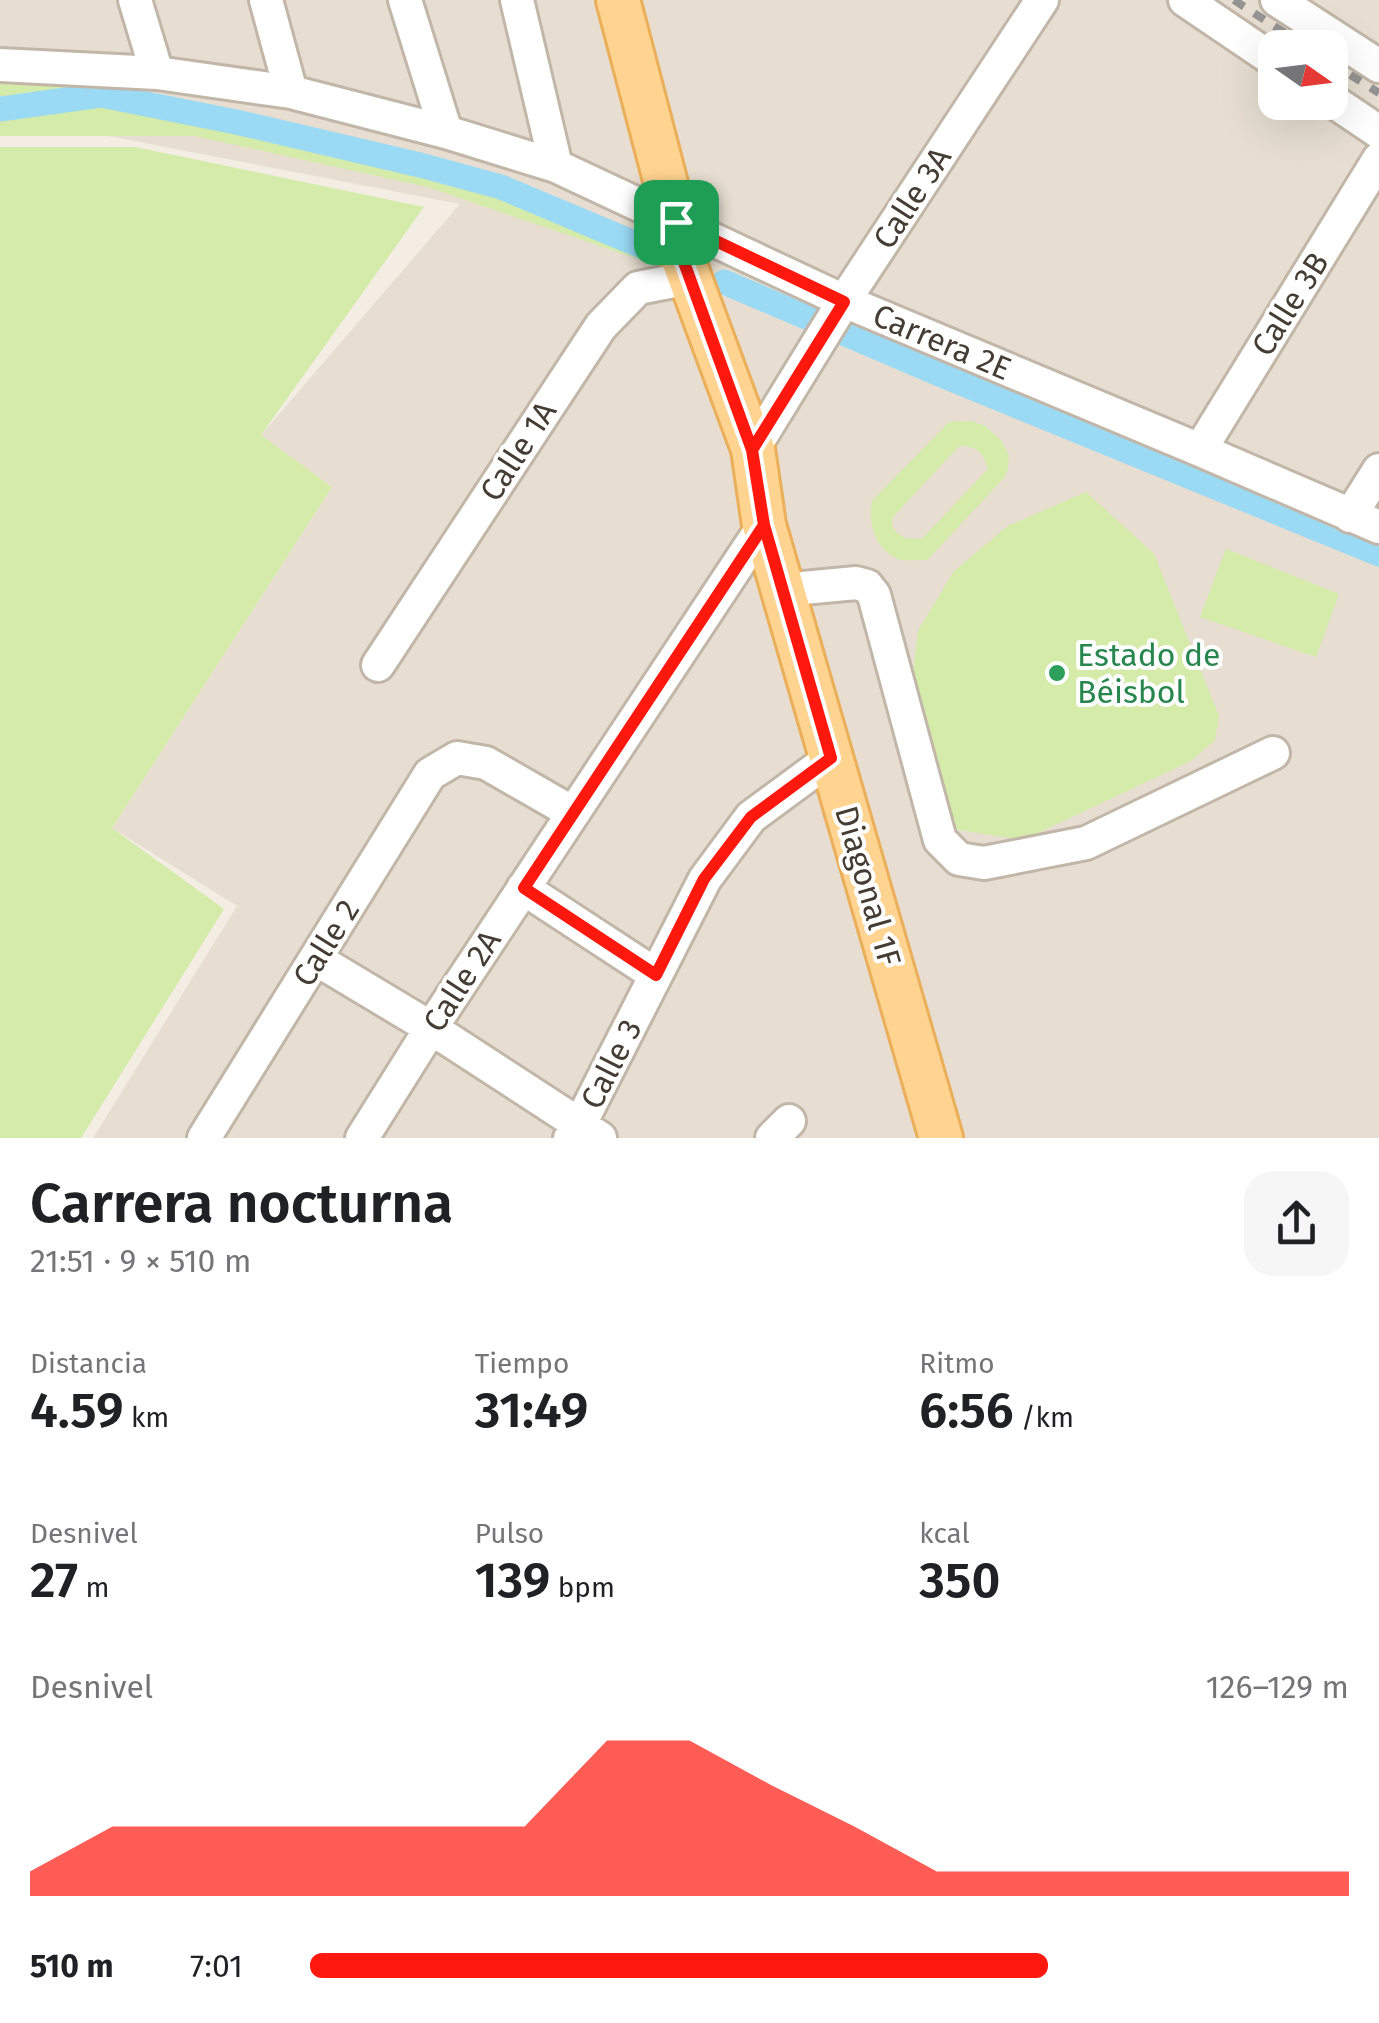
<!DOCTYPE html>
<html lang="es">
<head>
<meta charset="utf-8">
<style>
  body { margin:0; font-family:"Fira Sans",sans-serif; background:#f6f6f6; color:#202124; height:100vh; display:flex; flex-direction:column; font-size:38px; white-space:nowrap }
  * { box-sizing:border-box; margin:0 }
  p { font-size:32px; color:#757577 }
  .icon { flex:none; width:55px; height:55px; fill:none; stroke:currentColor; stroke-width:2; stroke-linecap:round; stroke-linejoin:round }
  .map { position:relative; height:1138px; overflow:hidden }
  .sheet { display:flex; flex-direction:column; background:#fff; flex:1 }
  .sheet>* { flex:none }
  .needle { width:65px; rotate:104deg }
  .buttons { position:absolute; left:1258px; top:30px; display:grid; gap:20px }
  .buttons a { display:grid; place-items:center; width:90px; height:90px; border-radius:20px; background:#fff; box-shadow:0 10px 40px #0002; font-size:50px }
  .pin { position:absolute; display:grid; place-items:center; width:85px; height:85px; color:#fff; margin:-42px; border-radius:20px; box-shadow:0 5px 15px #0006 }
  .round { display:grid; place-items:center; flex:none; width:105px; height:105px; border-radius:30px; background:#f6f6f6 }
  .head { display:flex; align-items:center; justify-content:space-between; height:170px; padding:0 30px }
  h1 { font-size:55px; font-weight:600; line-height:75px }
  .stats { display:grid; grid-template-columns:repeat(3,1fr); gap:15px; height:170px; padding:10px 30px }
  .stats div { display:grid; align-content:center }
  .stats b { font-size:50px; font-weight:600 }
  .stats small { font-size:28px; font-weight:400 }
  .stats p { font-size:28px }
  .chart { height:280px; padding:20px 30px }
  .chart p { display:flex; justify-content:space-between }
  .chart svg { width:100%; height:180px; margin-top:10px; fill:#ff180e; opacity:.7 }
  ul { padding:0 30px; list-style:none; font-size:32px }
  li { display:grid; grid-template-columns:160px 120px 1fr; align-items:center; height:75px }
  li i { height:25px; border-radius:12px; background:#ff180e }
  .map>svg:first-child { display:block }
  .residential { fill:#e7ded1; fill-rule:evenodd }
  .green { fill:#d4eba9; fill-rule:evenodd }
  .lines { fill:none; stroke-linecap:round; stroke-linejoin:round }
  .canal { stroke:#9bdaf5; stroke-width:25 }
  .minor-casing { stroke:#c2b6a8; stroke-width:38 }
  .major-casing { stroke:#ebaf59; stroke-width:48 }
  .minor { stroke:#fff; stroke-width:32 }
  .major { stroke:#ffd390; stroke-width:42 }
  .rail { stroke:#949494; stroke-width:8; stroke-dasharray:12 12; stroke-linecap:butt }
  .route-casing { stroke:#fff; stroke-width:20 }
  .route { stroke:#ff180e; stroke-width:12 }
  .leisure-dot { fill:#2e9e5b; stroke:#fff; stroke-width:4 }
  .labels { text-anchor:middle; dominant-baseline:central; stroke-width:8; stroke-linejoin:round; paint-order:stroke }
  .street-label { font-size:32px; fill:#453c33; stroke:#fff }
  .leisure-label { font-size:32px; fill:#27864d; stroke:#fff; text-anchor:start }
</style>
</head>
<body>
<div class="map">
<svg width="1379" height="1138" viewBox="0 0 1379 1138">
  <rect width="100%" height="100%" fill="#f3ede3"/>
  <path class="residential" d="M 0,0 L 1379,0 L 1379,1138 L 93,1138 L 237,906 L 112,828 L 332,487 L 261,435 L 460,204 L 0,115 ZM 1275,48 L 1330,48 L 1330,102 L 1275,102 Z"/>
  <path class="green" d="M 0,83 L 109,89 L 522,185 L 667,245 L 664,268 L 428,187 L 194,136 L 0,136 Z
    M 0,147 L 135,147 L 424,207 L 261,435 L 332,487 L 112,828 L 224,909 L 81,1138 L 0,1138 Z
    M 971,421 L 985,426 L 1000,439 L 1009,455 L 1008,468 L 1005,477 L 927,560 C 919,560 909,561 902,560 C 877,553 867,525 872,501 L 949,422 ZM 959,446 C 977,446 983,452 988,469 L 922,539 L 904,538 L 893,529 L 892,518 Z
    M 1086,492 L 1154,554 L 1219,716 L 1215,740 L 1191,761 L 1023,840 L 953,829 L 907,720 L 918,631 L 954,571 L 1008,526 Z
    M 1226,549 L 1339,594 L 1316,657 L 1200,617 Z"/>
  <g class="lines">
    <path class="canal" d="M 0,109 L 101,95 L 236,122 L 420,165 L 501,187 L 677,261
      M 724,282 L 944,376 L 1379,554"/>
    <g class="minor-casing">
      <path id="minor" d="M 135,0 L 157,73
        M 266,0 L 291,92
        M 405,0 L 446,132
        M 517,0 L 556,166
        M 1185,0 L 1275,61
        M 1277,0 L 1379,66
        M 0,65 L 157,73 L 291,92 L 446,132 L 556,166 L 844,301 L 1200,450 L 1379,527
        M 1330,99 L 1379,132
        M 753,449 L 844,301 L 1042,0
        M 1200,450 L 1379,159
        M 1350,516 L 1379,470
        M 782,590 L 856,583 L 867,586 L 874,595 L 940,840 L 959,859 L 984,863 L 1086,843 L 1273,753
        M 378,665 L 601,326 L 638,288 L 689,278
        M 523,888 L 656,975
        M 316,959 L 431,1028 L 600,1138
        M 204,1138 L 430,774 L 457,758 L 486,763 L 573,813
        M 362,1138 L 431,1028 L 764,525
        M 570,1138 L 580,1124 L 705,879 L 751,817 L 831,758
        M 772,1138 L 789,1121"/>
    </g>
    <g class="major-casing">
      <path id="major" d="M 618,0 L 676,222 L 681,254 L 753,449 L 764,525 L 941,1138"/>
    </g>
    <use href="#minor" class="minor"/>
    <use href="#major" class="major"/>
    <path class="rail" d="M 1234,0 L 1308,48
      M 1330,62 L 1379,93"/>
  </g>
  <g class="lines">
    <g class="route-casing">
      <path id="route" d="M 676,222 L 681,254 L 752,450 L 764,525 L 524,888 L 656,975 L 704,879 L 751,817 L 831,758 L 764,525 L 752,450 L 844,302 L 676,222"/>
    </g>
    <use href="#route" class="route"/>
  </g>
  <circle class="leisure-dot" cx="1057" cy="673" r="10"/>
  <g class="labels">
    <g class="street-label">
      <text transform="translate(912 198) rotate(-57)">Calle 3A</text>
      <text transform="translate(1290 304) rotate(-58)">Calle 3B</text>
      <text transform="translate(942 342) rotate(23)">Carrera 2E</text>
      <text transform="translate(518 451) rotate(-57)">Calle 1A</text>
      <text transform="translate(868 886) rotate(74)">Diagonal 1F</text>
      <text transform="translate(326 943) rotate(-58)">Calle 2</text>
      <text transform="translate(462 981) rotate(-57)">Calle 2A</text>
      <text transform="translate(611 1064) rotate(-63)">Calle 3</text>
    </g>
    <g class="leisure-label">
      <text x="1077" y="655">Estado de<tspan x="1077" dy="37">Béisbol</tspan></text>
    </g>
  </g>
</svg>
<div class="buttons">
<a><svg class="needle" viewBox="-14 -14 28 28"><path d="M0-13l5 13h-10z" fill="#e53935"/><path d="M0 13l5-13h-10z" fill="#757577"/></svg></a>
</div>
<div class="pin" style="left:676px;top:222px;background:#1e9e55"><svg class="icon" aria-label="arrive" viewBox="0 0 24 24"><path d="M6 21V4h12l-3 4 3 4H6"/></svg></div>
</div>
<section class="sheet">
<div class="head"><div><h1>Carrera nocturna</h1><p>21:51 · 9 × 510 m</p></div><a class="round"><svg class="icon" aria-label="share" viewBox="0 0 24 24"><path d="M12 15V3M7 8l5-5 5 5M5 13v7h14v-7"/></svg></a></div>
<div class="stats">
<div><p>Distancia</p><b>4.59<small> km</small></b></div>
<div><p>Tiempo</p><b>31:49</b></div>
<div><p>Ritmo</p><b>6:56<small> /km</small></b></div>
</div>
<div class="stats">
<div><p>Desnivel</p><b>27<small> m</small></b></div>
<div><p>Pulso</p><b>139<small> bpm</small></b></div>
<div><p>kcal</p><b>350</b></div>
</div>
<div class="chart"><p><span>Desnivel</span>126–129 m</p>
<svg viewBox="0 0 160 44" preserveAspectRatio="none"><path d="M0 44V38L10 27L20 27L30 27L40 27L50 27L60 27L70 6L80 6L90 17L100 27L110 38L120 38L130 38L140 38L150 38L160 38V44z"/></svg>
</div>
<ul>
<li><b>510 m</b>7:01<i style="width:71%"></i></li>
</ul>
</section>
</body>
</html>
